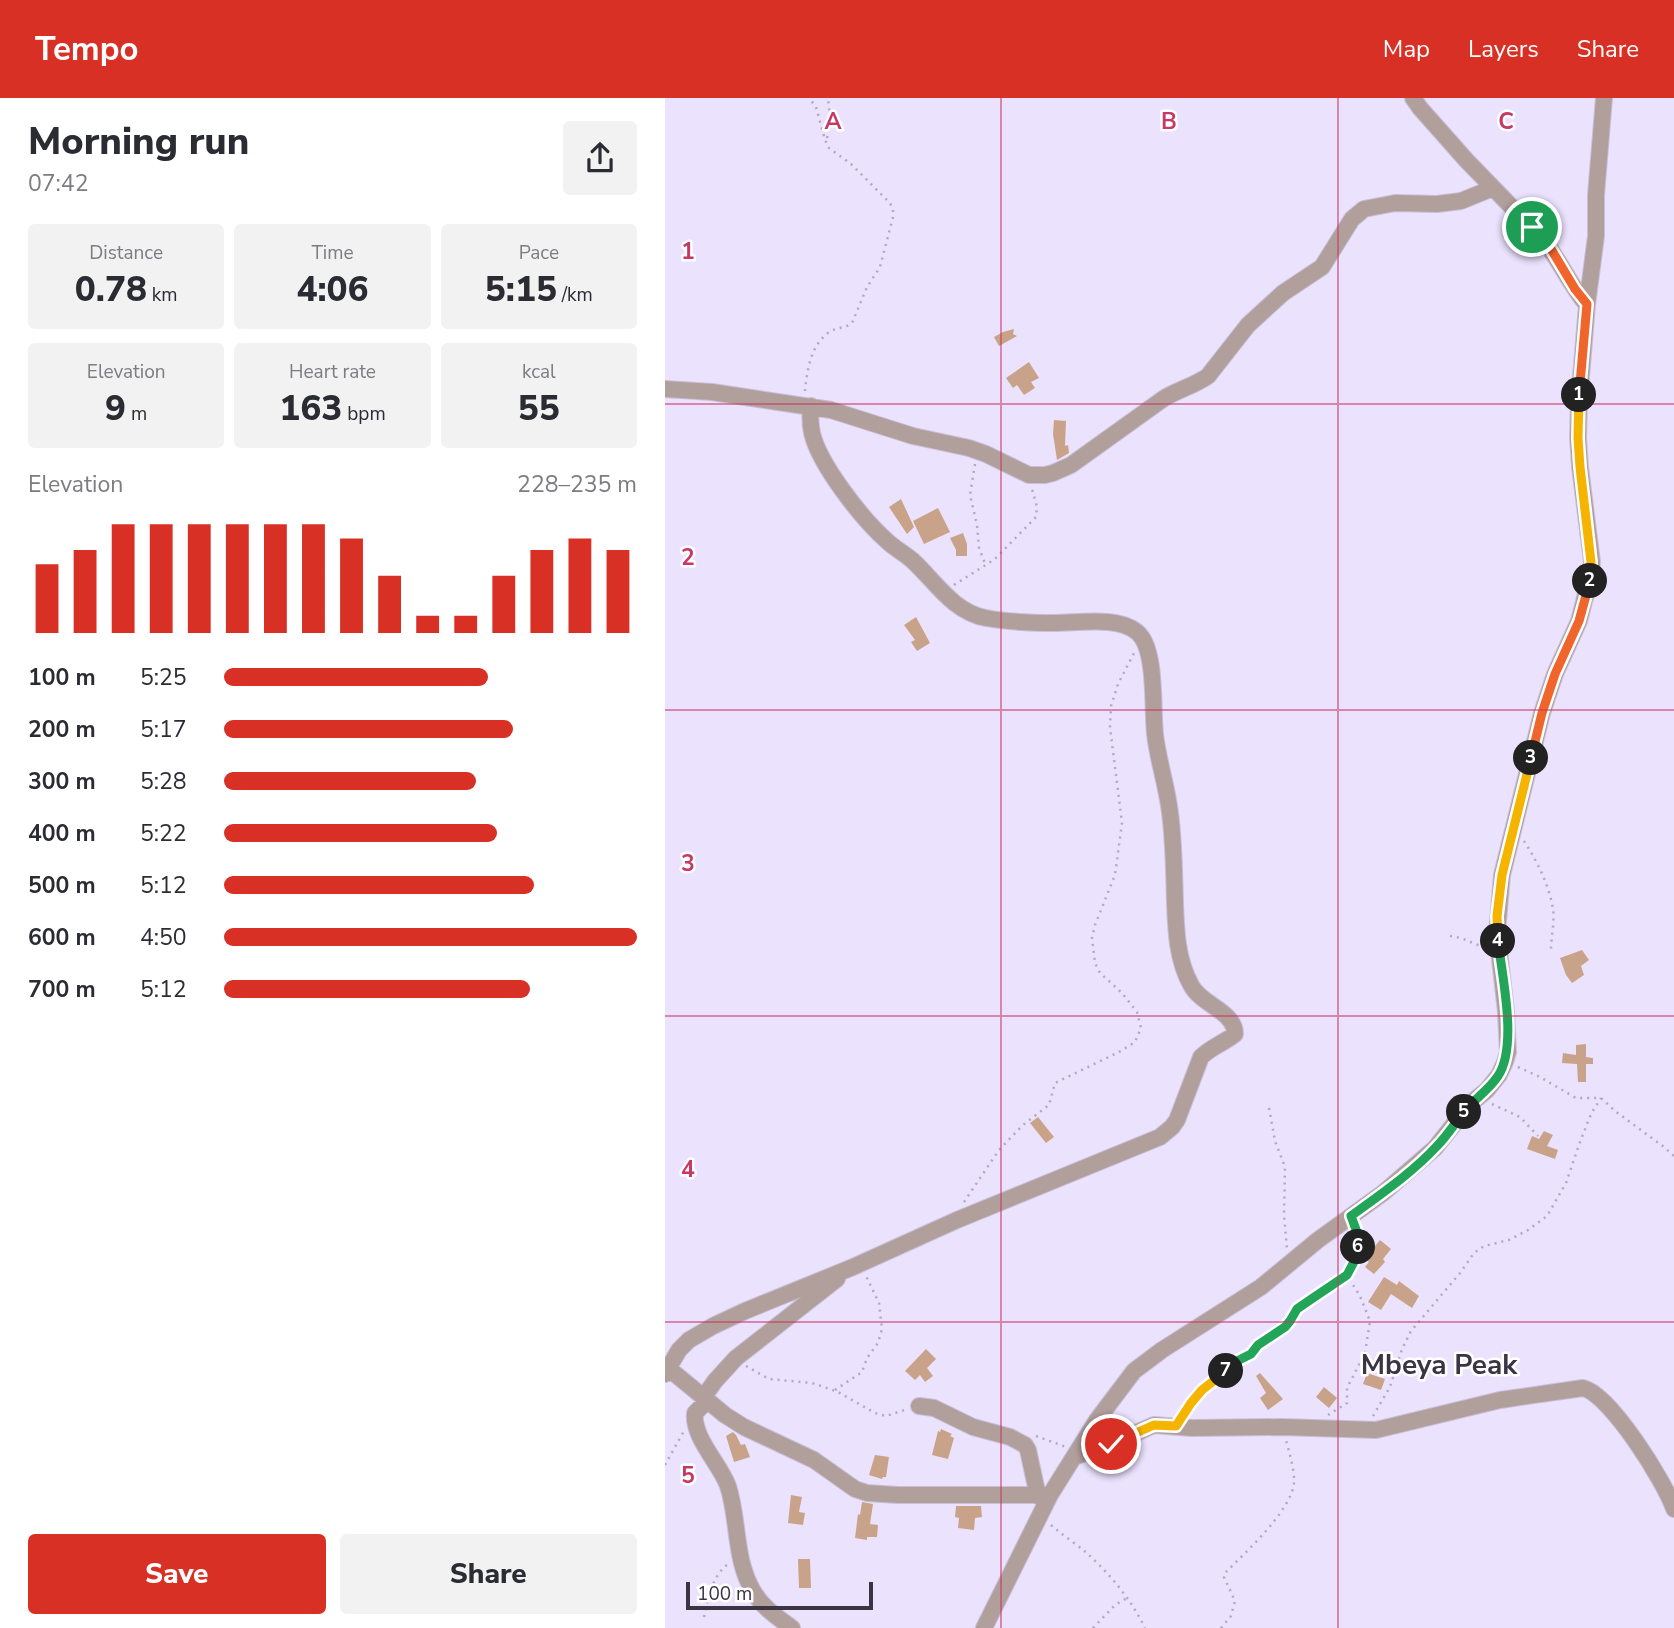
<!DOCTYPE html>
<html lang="en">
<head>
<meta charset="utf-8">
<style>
  body { margin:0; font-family:"Nunito Sans",sans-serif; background:#f2f2f3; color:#2b2b33; height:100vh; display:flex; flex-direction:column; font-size:26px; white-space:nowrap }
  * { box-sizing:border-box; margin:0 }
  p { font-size:23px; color:#7c7c81 }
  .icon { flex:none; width:38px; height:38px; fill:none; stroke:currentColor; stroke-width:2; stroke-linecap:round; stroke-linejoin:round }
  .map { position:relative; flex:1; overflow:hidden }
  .side { display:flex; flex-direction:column; background:#fff; width:665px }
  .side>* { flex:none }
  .scale { position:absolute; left:21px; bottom:18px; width:187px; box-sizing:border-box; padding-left:7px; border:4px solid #3a3543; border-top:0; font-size:19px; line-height:24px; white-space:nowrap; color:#3a3543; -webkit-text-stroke:5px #fff; paint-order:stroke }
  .pin { position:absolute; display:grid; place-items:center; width:60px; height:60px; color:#fff; margin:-30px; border:4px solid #fff; border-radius:50%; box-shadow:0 2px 7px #0007 }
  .km { position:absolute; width:35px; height:35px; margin:-18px; border-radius:50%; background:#222; color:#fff; font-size:19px; line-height:35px; text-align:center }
  .round { display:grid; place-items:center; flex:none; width:74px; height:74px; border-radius:7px; background:#f2f2f3 }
  .head { display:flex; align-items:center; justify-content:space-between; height:119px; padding:0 28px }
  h1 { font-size:38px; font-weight:800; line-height:52px }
  .stats { display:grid; grid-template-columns:repeat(3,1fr); gap:10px; height:119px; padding:7px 28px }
  .stats div { display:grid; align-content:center; border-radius:7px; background:#f2f2f3; text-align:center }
  .stats b { font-size:35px; font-weight:800 }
  .stats small { font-size:19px; font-weight:400 }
  .stats p { font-size:19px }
  .chart { height:196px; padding:14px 28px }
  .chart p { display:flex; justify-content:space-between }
  .chart svg { width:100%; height:126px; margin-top:7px; stroke:#d93025; stroke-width:6 }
  .button { display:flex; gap:14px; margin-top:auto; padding:14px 28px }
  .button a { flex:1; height:80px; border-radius:7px; background:#d93025; color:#fff; font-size:28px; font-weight:800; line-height:80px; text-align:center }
  .button a+a { background:#f2f2f3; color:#2b2b33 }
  ul { padding:0 28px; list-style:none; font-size:23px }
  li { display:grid; grid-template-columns:112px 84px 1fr; align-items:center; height:52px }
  li i { height:18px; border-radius:9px; background:#d93025 }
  header { display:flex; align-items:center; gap:42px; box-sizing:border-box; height:98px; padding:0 35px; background:#d93025; color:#fff }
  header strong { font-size:33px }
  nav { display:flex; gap:38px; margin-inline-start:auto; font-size:24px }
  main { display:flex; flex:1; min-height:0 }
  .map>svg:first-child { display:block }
  .building { fill:#c9a389 }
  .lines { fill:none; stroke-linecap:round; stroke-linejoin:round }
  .street-casing { stroke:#c8bfd9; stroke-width:18 }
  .path { stroke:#b1a9c0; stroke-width:2.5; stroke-dasharray:2 5; stroke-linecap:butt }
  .street { stroke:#b19f9c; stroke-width:16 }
  .split-1-casing { stroke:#fff; stroke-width:14 }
  .split-2-casing { stroke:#fff; stroke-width:14 }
  .split-3-casing { stroke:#fff; stroke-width:14 }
  .split-4-casing { stroke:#fff; stroke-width:14 }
  .split-5-casing { stroke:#fff; stroke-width:14 }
  .split-6-casing { stroke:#fff; stroke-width:14 }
  .split-7-casing { stroke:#fff; stroke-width:14 }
  .split-8-casing { stroke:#fff; stroke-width:14 }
  .split-1 { stroke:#f0652b; stroke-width:9 }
  .split-2 { stroke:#f5b400; stroke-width:9 }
  .split-3 { stroke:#f0652b; stroke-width:9 }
  .split-4 { stroke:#f5b400; stroke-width:9 }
  .split-5 { stroke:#22a559; stroke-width:9 }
  .split-6 { stroke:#22a559; stroke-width:9 }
  .split-7 { stroke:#22a559; stroke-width:9 }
  .split-8 { stroke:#f5b400; stroke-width:9 }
  .grid { fill:none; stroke:#c73965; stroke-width:2; stroke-opacity:0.55 }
  .labels { text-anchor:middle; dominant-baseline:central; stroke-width:5; stroke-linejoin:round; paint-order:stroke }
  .quarter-label { font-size:28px; font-weight:bold; fill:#3a3543; stroke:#fff }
  .grid-label { font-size:23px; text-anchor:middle; font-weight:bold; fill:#c73965; stroke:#fff; stroke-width:5; stroke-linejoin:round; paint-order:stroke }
</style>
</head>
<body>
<header>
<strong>Tempo</strong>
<nav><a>Map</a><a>Layers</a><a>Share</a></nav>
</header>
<main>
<section class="side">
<div class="head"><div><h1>Morning run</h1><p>07:42</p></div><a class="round"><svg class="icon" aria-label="share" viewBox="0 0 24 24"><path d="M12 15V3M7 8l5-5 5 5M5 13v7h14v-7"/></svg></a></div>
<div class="stats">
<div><p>Distance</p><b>0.78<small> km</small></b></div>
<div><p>Time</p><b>4:06</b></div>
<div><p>Pace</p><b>5:15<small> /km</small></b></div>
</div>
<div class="stats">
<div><p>Elevation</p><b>9<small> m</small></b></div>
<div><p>Heart rate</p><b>163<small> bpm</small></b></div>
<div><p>kcal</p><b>55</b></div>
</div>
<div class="chart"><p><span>Elevation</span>228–235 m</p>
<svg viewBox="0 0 160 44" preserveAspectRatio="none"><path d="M5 44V20M15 44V15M25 44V6M35 44V6M45 44V6M55 44V6M65 44V6M75 44V6M85 44V11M95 44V24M105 44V38M115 44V38M125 44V24M135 44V15M145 44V11M155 44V15"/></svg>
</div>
<ul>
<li><b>100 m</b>5:25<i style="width:64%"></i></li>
<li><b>200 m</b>5:17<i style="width:70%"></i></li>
<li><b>300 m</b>5:28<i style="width:61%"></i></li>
<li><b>400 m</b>5:22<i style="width:66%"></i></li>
<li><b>500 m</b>5:12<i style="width:75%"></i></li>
<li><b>600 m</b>4:50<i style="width:100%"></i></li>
<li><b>700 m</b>5:12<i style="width:74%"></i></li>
</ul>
<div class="button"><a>Save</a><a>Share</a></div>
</section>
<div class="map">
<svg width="1009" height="1530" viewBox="0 0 1009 1530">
  <rect width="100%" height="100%" fill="#ebe2fe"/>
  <path class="building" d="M 349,231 L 348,236 L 352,238 L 334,248 L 329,239 L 338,234 Z
    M 364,264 L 374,280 L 366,284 L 370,290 L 359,297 L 352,287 L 348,290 L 341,280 Z
    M 389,322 L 401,323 L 400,348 L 403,347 L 404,355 L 392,362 L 388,336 Z
    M 236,401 L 249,429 L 242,436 L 224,409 Z
    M 273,410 L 285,434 L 259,446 L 248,423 Z
    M 298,435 L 302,446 L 302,458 L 291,458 L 291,452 L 285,440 Z
    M 251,519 L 265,545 L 252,553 L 246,544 L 250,542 L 239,527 Z
    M 917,852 L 924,862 L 916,868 L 919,877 L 907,885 L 901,877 L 895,860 Z
    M 921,946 L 921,959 L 928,960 L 928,966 L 921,966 L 921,984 L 913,984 L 912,966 L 897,965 L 898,955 L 911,957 L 911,947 Z
    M 373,1019 L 389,1039 L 381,1045 L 365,1025 Z
    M 879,1033 L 888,1037 L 882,1048 L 893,1052 L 890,1061 L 862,1051 L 867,1038 L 874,1041 Z
    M 715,1142 L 726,1151 L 718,1161 L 720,1164 L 709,1176 L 700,1169 L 704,1164 L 696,1159 L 701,1151 L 706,1153 Z
    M 719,1179 L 732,1187 L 734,1183 L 754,1198 L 747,1210 L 726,1196 L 716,1212 L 703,1204 Z
    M 261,1251 L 271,1261 L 262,1270 L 268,1278 L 260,1284 L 255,1277 L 250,1282 L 240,1273 Z
    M 595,1275 L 618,1301 L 603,1312 L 595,1300 L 601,1295 L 591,1278 Z
    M 702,1275 L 720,1281 L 716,1292 L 698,1286 Z
    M 659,1289 L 672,1300 L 664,1310 L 651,1299 Z
    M 276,1331 L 287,1336 L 285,1338 L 289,1340 L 283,1361 L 267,1357 L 273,1333 L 275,1334 Z
    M 68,1334 L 71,1337 L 76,1347 L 80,1346 L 85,1359 L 69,1364 L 61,1338 Z
    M 210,1357 L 224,1359 L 221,1379 L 218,1379 L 217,1381 L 204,1377 Z
    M 126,1397 L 137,1399 L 134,1414 L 140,1415 L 138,1427 L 123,1425 Z
    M 197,1404 L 208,1406 L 205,1426 L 213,1427 L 212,1439 L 202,1439 L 202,1442 L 190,1440 L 193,1416 L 195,1417 Z
    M 291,1408 L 316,1408 L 317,1419 L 310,1420 L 309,1432 L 293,1430 L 294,1420 L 290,1419 Z
    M 133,1461 L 145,1461 L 146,1490 L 134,1490 Z"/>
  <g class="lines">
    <g class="street-casing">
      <path id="street" d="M 748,0 L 755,10 L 802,63 L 876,139 C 894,160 904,186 922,207
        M 0,291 L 47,294 L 166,312 L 248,338 L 304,350 L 321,356 L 364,377 L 380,377 L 388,375 L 406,367 L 498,301 C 512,292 529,288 543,278 L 583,227 L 618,195 L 657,169 L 687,121 L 699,111 L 730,105 L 772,106 L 796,103 L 828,90
        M 3,1270 L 60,1317 L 79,1329 L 149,1362 L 190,1391 L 202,1395 L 233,1397 L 385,1397
        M 0,1276 L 14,1252 L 24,1242 L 48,1228 L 80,1213 L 188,1169 L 292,1122 L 495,1039 L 507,1029 L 512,1022 L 536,959 C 546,949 559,945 570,936 C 570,913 536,907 526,887 C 512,862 511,833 510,805 C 509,775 509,744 505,715 C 502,688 493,663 490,636 C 487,611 492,550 472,534 C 453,518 414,525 389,525 C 367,525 343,524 321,520 C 288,514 270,483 247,462 C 239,455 229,450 222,443 C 197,421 154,366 147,335 C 145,326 145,317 146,308
        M 38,1300 L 50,1283 L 71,1260 L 172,1181
        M 42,1303 L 30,1315 C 27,1339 55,1366 63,1388 C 74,1422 69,1461 88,1493 C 97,1509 112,1519 127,1530
        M 254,1308 L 269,1310 L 308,1329 L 345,1339 L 360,1347 L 363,1352 L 373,1398
        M 409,1359 L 446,1346 L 489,1327 L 527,1330 L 617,1329 L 711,1332 L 835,1302 L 918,1290 C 945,1296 1000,1384 1009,1411
        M 319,1530 L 385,1397 L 432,1322 L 469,1273 L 497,1252 L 596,1189 L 653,1142 L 718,1095 L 770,1050 L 805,1006 L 822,992 L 834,977 L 840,964 L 843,954 L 841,914 L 832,835 L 837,777 L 877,615 L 890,576 L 914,523 L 925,480 L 927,464 L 915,369 L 913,340 L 914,303 L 922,207 L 931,138 L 931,97 L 939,0"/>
    </g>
    <path class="path" d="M 162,40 L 165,19 L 163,0
      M 140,293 C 142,272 146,245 166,233 C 174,229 181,230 187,225 L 202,189 L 215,169 L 228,119 L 228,111 L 225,105 L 186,66 L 164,50 L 160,42 L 151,9 L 144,0
      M 310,366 L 305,397 L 312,427 L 314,450 L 321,468
      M 289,487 L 330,461 L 371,419 L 372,409 L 367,391
      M 859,743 C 872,763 884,787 888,811 C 890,823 886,839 886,851
      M 785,838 L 796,840 L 820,850
      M 853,969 L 875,979 L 911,1000 L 936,1000 L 950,1013 L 999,1049 L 1009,1058
      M 827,1006 L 855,1019 L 873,1038
      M 604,1010 L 610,1043 L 620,1069 L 619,1117 L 622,1151
      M 299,1104 L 334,1052 L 358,1027 L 384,1007 L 390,985 L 454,954 L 470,944 L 476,930 L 472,914 L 457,895 L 435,875 L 430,865 L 427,840 L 430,827 L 450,777 L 457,725 L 445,629 L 446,608 L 453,586 L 469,555
      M 81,1268 L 104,1281 L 147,1285 L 159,1289 L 173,1294 L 210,1315 L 221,1318 L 240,1312
      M 170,1292 L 197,1274 L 202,1260 L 213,1245 L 217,1231 L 214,1205 L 201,1178
      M 519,1316 L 537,1292 L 574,1262 L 586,1256 L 593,1247 L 620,1229 L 626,1223 L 632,1211 L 682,1177 L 691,1160 L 693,1150 L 691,1131
      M 663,1317 L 682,1305 L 682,1290 L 700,1255 L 705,1223 L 695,1198 L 682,1177
      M 708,1318 L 725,1289 L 737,1251 L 746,1233 L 795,1175 L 809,1155 L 819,1148 L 844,1142 L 863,1132 L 882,1118 L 901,1085 L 915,1044 L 926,1016 L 936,1000
      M 371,1338 L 401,1349
      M 0,1367 L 19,1333
      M 386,1427 C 396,1436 407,1443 417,1451 C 442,1472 466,1501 480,1530
      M 39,1519 C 43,1500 47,1478 63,1466
      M 428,1530 L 450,1507 L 462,1500
      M 556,1530 L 566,1518 L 570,1503 L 559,1479 L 560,1475 C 580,1455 626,1413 629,1385 C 630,1373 624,1354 621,1342"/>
    <use href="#street" class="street"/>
  </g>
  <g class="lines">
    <g class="split-1-casing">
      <path id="split-1" d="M 867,129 L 886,151 L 910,191 L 922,206 L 914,297"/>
    </g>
    <g class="split-2-casing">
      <path id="split-2" d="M 914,297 L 913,340 L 915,369 L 926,464 L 925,483"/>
    </g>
    <g class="split-3-casing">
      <path id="split-3" d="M 866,660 L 877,615 L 890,576 L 914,523 L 925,483"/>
    </g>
    <g class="split-4-casing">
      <path id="split-4" d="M 833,843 L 832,818 L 837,777 L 866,660"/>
    </g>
    <g class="split-5-casing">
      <path id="split-5" d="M 799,1014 C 809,1001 824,992 833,978 C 853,948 837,878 833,843"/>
    </g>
    <g class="split-6-casing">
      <path id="split-6" d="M 693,1149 L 693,1137 L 686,1118 C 716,1096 747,1075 772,1048 C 782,1038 790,1025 799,1014"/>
    </g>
    <g class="split-7-casing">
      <path id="split-7" d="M 561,1273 L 574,1262 L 586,1256 L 593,1247 L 620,1229 L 625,1223 L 632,1211 L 645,1202 L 682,1177 L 691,1160 L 693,1149"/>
    </g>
    <g class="split-8-casing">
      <path id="split-8" d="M 446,1346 L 489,1327 L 511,1328 L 526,1305 L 537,1292 L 561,1273"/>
    </g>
    <use href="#split-1" class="split-1"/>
    <use href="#split-2" class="split-2"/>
    <use href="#split-3" class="split-3"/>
    <use href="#split-4" class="split-4"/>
    <use href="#split-5" class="split-5"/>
    <use href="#split-6" class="split-6"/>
    <use href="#split-7" class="split-7"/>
    <use href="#split-8" class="split-8"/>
  </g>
  <path class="grid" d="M 336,0 L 336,1530M 673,0 L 673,1530M 0,306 L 1009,306M 0,612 L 1009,612M 0,918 L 1009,918M 0,1224 L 1009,1224"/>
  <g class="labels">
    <g class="quarter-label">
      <text x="774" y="1267">Mbeya Peak</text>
    </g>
  </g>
  <g class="grid-label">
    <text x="168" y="31">A</text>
    <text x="504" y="31">B</text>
    <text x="841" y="31">C</text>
    <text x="23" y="161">1</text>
    <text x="23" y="467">2</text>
    <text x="23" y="773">3</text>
    <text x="23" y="1079">4</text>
    <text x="23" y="1385">5</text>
  </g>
</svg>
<div class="scale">100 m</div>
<div class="pin" style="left:867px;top:129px;background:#1e9e55"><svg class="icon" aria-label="arrive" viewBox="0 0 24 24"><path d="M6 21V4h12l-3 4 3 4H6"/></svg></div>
<div class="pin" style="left:446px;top:1346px;background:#d93025"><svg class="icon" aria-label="check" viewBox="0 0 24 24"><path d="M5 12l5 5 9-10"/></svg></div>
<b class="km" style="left:914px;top:297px">1</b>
<b class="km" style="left:925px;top:483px">2</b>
<b class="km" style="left:866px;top:660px">3</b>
<b class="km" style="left:833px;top:843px">4</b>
<b class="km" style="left:799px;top:1014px">5</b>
<b class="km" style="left:693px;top:1149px">6</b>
<b class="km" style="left:561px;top:1273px">7</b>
</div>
</main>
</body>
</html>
